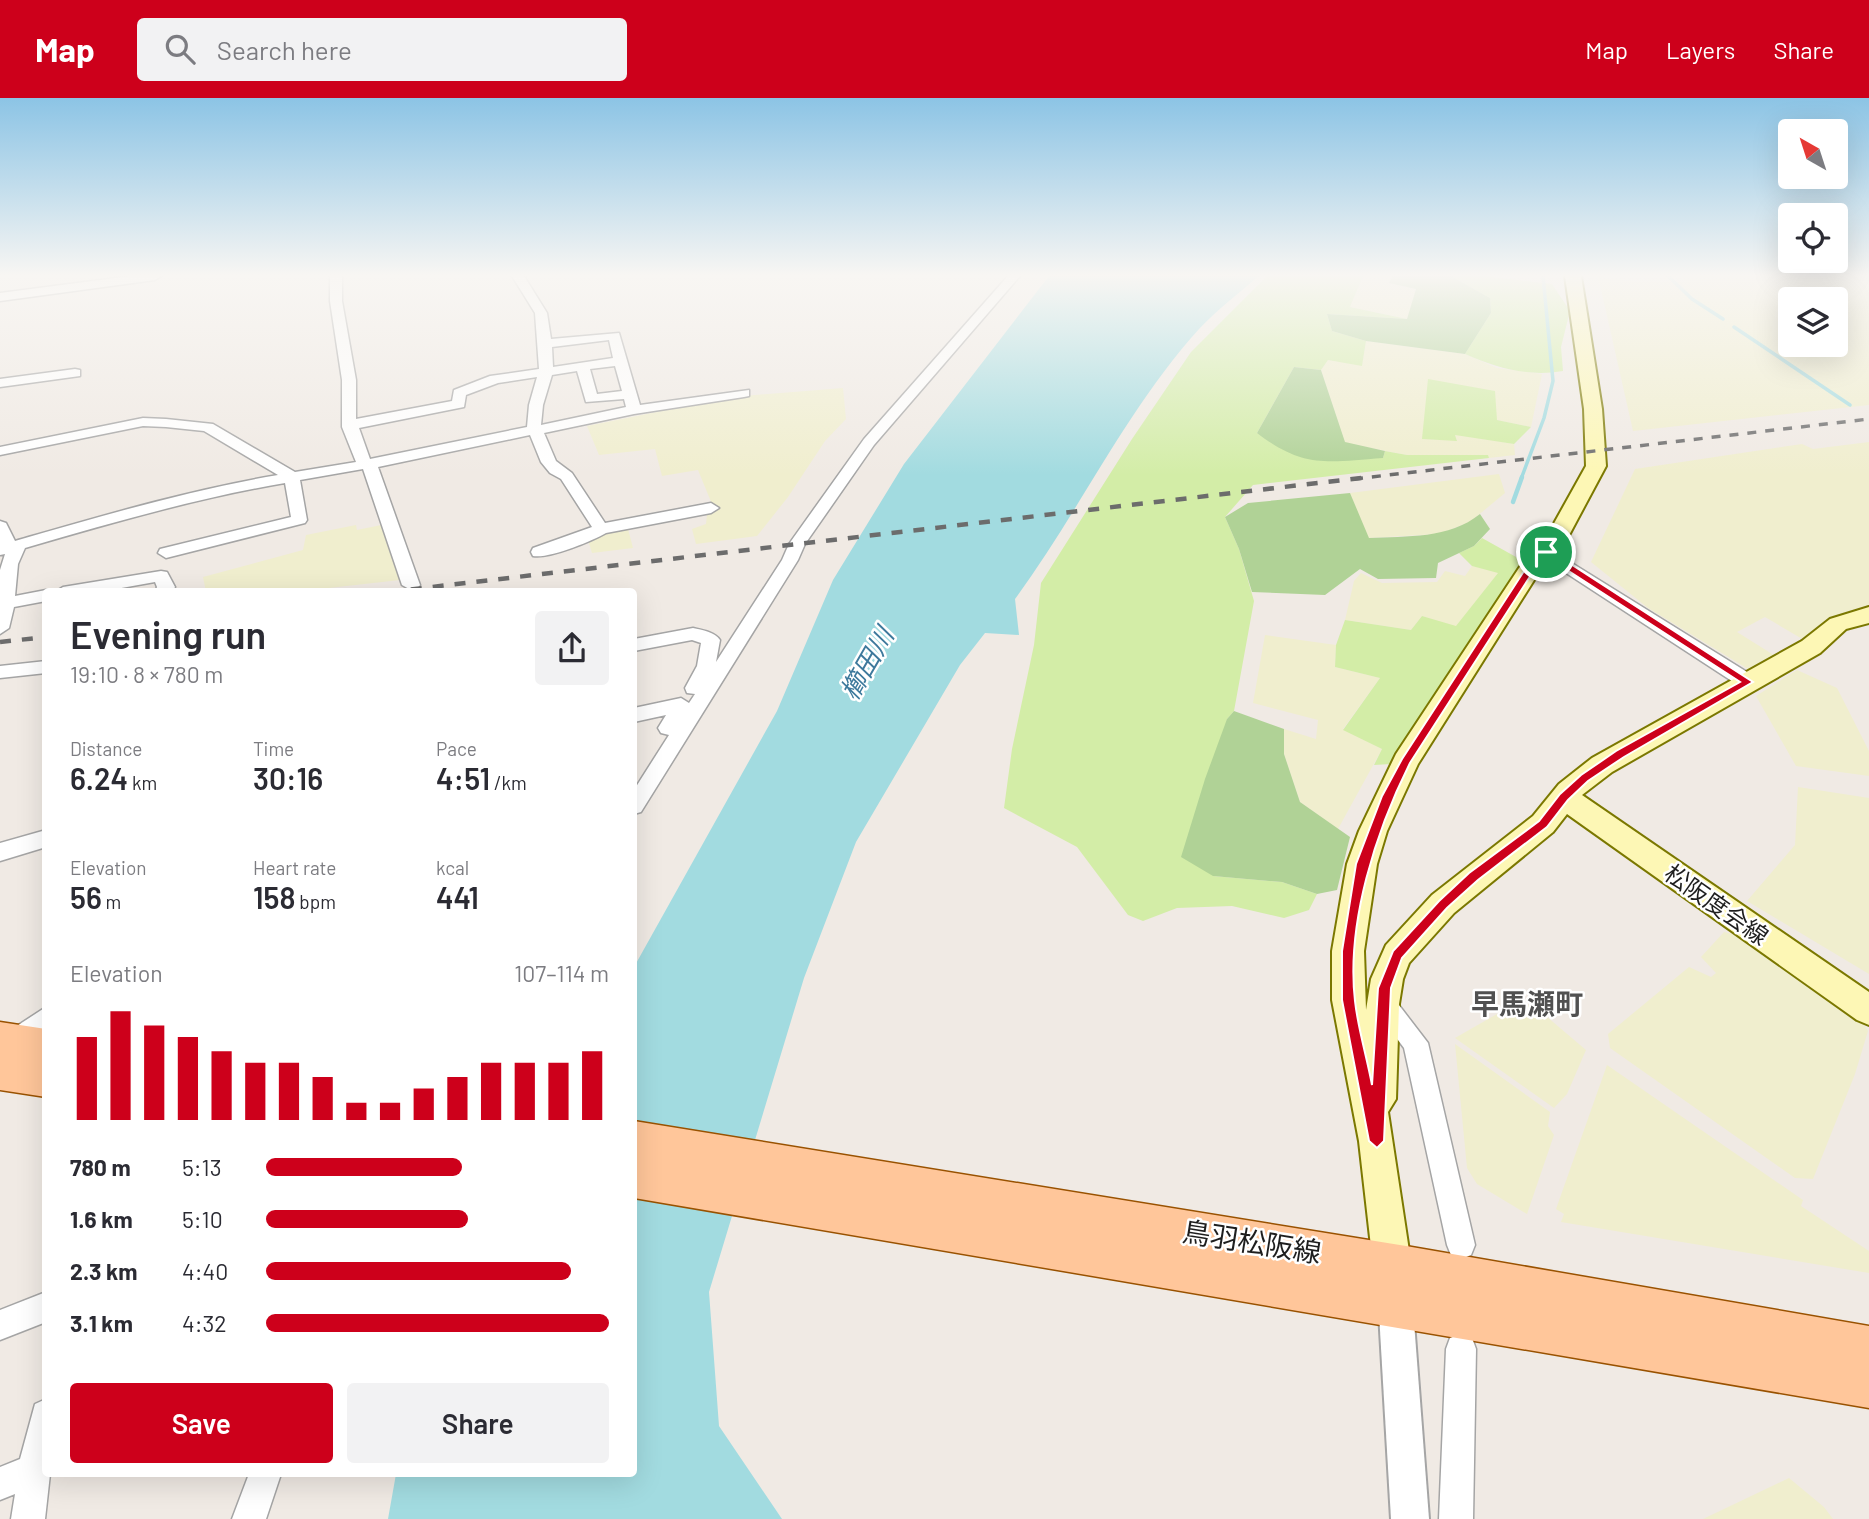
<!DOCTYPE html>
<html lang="en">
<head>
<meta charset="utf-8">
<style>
  body { margin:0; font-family:Barlow,"Noto Sans JP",sans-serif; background:#f2f2f3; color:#2b2b33; height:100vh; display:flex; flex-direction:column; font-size:26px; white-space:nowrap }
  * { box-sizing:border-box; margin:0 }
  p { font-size:23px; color:#7c7c81 }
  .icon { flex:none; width:38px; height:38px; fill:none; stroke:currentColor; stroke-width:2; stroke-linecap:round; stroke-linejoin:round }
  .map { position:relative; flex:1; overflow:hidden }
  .side { position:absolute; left:42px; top:490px; width:595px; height:889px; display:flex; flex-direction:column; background:#fff; border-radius:7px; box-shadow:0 7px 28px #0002 }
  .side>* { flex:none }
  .needle { width:46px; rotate:321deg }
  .tools { position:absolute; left:1778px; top:21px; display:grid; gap:14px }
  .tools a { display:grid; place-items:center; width:70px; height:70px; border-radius:7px; background:#fff; box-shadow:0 7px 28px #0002; font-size:35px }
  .pin { position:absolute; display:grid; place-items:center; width:60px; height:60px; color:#fff; margin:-30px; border:4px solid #fff; border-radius:50%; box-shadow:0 2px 7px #0007 }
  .round { display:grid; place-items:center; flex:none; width:74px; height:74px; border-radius:7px; background:#f2f2f3 }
  .overview { display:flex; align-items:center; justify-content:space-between; height:119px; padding:0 28px }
  h1 { font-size:38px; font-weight:600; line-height:52px }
  .metrics { display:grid; grid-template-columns:repeat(3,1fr); gap:10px; height:119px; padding:7px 28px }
  .metrics div { display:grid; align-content:center }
  .metrics b { font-size:30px; font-weight:600 }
  .metrics small { font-size:19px; font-weight:400 }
  .metrics p { font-size:19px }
  .chart { height:196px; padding:14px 28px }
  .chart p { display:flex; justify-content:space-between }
  .chart svg { width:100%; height:126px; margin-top:7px; stroke:#cd001b; stroke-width:6 }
  .action { display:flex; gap:14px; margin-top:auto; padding:14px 28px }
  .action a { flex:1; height:80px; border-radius:7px; background:#cd001b; color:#fff; font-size:28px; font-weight:600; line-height:80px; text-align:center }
  .action a+a { background:#f2f2f3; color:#2b2b33 }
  ul { padding:0 28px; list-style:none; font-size:23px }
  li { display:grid; grid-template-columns:112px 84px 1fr; align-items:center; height:52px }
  li i { height:18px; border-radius:9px; background:#cd001b }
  header { display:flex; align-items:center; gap:42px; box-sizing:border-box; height:98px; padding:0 35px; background:#cd001b; color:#fff }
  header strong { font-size:33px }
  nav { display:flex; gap:38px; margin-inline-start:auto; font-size:24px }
  .search { width:490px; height:63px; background:#f2f2f3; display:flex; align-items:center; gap:18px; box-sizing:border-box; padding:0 24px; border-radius:7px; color:#7c7c81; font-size:26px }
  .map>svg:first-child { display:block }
  .farmland { fill:#f0eece; fill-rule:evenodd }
  .grass { fill:#d3eda7 }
  .forest { fill:#b0d296 }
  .water { fill:#a2dbe0 }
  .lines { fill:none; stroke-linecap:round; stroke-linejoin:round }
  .stream-far1 { stroke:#a2dbe0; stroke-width:3.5 }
  .stream { stroke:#a2dbe0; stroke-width:4.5 }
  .minor-casing { stroke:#a5a5a5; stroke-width:3 }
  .tertiary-casing { stroke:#a5a5a5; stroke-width:4 }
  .secondary-casing { stroke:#7b7800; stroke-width:4 }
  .primary-casing { stroke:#995200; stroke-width:3 }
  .minor { fill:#fff; fill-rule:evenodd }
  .tertiary { fill:#fff; fill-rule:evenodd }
  .secondary { fill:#fdf7b5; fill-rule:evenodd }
  .primary { fill:#ffc69a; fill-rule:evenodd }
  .rail-far1 { stroke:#6c6c6c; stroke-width:3.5; stroke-dasharray:9 9; stroke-linecap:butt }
  .rail { stroke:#6c6c6c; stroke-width:4.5; stroke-dasharray:11 11; stroke-linecap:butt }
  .route { fill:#cd001b; stroke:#fff; stroke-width:2; fill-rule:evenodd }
  .labels { text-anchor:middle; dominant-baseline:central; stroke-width:5; stroke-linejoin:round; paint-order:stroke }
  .street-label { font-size:24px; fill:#1e1e1e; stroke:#fff }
  .water-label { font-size:26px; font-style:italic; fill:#3d799c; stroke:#fff }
  .quarter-label { font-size:28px; font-weight:bold; fill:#515151; stroke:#fff }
  .near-street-label { font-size:28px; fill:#1e1e1e; stroke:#fff }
</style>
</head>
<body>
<header>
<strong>Map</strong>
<div class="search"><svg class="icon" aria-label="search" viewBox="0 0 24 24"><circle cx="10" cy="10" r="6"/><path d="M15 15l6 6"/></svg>Search here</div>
<nav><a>Map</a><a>Layers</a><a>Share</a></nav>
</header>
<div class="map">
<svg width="1869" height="1421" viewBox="0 0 1869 1421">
  <rect width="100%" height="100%" fill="#f0eae4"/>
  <path class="farmland" d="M 1363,178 L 1393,178 L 1389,185 L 1416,191 L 1407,221 L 1350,209 Z
    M 1598,178 L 1635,184 L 1686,184 L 1680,178 L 1869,178 L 1869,307 L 1633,333 ZM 1790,201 L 1836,201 L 1836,247 L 1790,247 Z
    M 1366,243 L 1465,256 L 1497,270 L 1542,276 L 1531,329 L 1497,322 L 1422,341 L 1457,342 L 1454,336 L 1514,346 L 1515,357 L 1489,360 L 1488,357 L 1407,357 L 1345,345 L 1321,272 L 1328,262 L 1362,267 Z
    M 843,290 L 846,321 L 825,343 L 788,399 L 757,438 L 696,446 L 692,431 L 706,426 L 707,417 L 714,411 L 698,372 L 662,378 L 655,351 L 599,357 L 587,328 L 731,299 Z
    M 1869,344 L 1869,510 L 1849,513 L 1826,523 L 1804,542 L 1765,519 L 1737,534 L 1777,559 L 1753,574 L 1648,510 L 1591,464 L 1635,371 L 1802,346 L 1813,351 Z
    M 1499,376 L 1505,395 L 1470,424 L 1439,436 L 1368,440 L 1350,395 Z
    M 386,426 L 400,482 L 302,493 L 206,494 L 203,479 L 303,452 L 306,437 L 356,427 L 357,432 Z
    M 627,427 L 633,450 L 592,455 L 588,442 Z
    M 1472,468 L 1499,474 L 1456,529 L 1422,518 L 1411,532 L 1345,522 L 1354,483 L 1361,475 L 1382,485 L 1437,484 L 1445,473 L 1465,478 Z
    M 1265,537 L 1336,547 L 1335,569 L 1380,580 L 1343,631 L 1382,651 L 1338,731 L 1300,704 L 1284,656 L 1284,631 L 1316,641 L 1318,622 L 1253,605 Z
    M 1797,572 L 1837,590 L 1869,653 L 1869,678 L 1796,668 L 1756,598 Z
    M 1798,689 L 1869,700 L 1869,876 L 1747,803 L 1795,747 Z
    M 1724,834 L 1745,839 L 1857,916 L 1868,933 L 1855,976 L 1813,1081 L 1795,1080 L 1610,950 L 1608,936 L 1689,869 L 1711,879 L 1716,875 L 1701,859 Z
    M 1533,907 L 1586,952 L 1567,996 L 1554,1010 L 1455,940 L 1511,908 Z
    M 1455,946 L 1550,1014 L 1548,1028 L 1554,1037 L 1527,1116 L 1477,1086 L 1467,1070 Z
    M 1607,967 L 1803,1102 L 1801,1108 L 1869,1153 L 1869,1175 L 1561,1124 L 1564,1116 L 1556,1111 Z
    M 1789,1380 L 1824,1409 L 1833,1421 L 1703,1421 Z"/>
  <path class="grass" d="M 1267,178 L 1363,178 L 1350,209 L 1407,221 L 1327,216 L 1332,233 L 1366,243 L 1362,268 L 1328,262 L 1321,272 L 1294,269 L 1257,335 L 1383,360 L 1385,353 L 1407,357 L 1488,357 L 1489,360 L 1253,387 L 1225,419 L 1239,451 L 1254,503 L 1234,613 L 1227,621 L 1213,778 L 1282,784 L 1317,796 L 1309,812 L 1284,820 L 1232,808 L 1177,810 L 1143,823 L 1128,817 L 1077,749 L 1004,710 L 1012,651 L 1034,547 L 1041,485 L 1132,341 L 1191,254 Z
    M 1451,178 L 1485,178 L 1552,186 L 1570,213 L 1561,249 L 1563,273 C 1528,279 1497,270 1465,256 L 1491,215 L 1490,200 Z
    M 1428,281 L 1495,293 L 1497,322 L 1531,329 L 1514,346 L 1455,337 L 1457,343 L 1422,341 Z
    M 1482,440 L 1525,464 L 1391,666 L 1374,667 L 1382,651 L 1343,632 L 1380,580 L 1335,569 L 1336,547 L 1345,522 L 1411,532 L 1422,518 L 1456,528 L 1498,475 L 1472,468 L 1459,455 L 1474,448 Z"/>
  <path class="forest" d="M 1393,178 L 1451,178 L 1490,200 L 1491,215 L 1465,256 L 1366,243 L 1332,233 L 1327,216 L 1407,221 L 1416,191 L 1389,185 Z
    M 1294,269 L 1321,272 L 1345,344 L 1385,353 L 1383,360 C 1327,364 1304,371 1257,335 Z
    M 1350,395 L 1369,440 C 1407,438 1449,441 1480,416 L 1490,431 L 1474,448 L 1438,465 L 1436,480 L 1378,481 L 1360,471 L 1325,497 L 1252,494 L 1239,451 L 1225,419 L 1248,405 Z
    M 1234,613 L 1284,631 L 1284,656 L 1300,704 L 1350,739 L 1337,792 L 1317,796 L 1282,784 L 1213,778 L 1181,759 L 1205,681 L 1227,621 Z"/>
  <path class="water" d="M 1049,178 L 1259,178 C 1239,195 1217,212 1199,231 C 1126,312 1079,414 1015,501 L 1019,537 L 985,535 L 960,567 L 856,744 L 804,880 L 709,1194 L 719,1328 L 782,1421 L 388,1421 L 396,1376 L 634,1376 L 634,869 L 777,613 L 833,482 L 904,366 Z"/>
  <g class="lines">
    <path class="stream-far1" d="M 1668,178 L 1692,201 L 1723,221
      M 1734,229 L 1850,307
      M 1521,381 L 1544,320 L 1553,283 L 1543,178"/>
    <path class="stream" d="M 1513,404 L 1522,379"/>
    <g class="minor-casing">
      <path id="minor" d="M 131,178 L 161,178 L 155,182 L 0,203 L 0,195 Z
        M 330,178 L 342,178 L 342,203 L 356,282 L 356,321 L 452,303 L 454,292 L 490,278 L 539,271 L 535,215 L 512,178 L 524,178 L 547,215 L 551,241 L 619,235 L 640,307 L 749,292 L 749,298 L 744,299 L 634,316 L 544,335 L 556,363 L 572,375 L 605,425 L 711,405 L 719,410 L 711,415 L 606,435 C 592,443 549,461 533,458 L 531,454 L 533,450 L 592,429 L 561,381 L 550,375 L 541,364 L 530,337 L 378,369 L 420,487 L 417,491 L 411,492 L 402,487 L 363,371 L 300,382 L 307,422 L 305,425 L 166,460 L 158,455 L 160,451 L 291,419 L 285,385 C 197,400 111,425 25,450 L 18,466 L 15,498 L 46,492 L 52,494 L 46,494 L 46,503 L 14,509 L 9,530 L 0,536 L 0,472 L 5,456 L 0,457 L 0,423 L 6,425 L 15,443 C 102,418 189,392 278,377 L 204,333 L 166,329 L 143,328 L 0,357 L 0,349 L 143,320 L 166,321 L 213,326 L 295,374 L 356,364 L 342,329 L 342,282 L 330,203 ZM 609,242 L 613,260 L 553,269 L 552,249 ZM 615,268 L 622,293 L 597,296 L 590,271 ZM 577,273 L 586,304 L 624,301 L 626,309 L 541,327 L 543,307 L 552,277 ZM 537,279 L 529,307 L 527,329 L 370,361 L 359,330 L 464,309 L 466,297 L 498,285 Z
        M 1008,178 L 1020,178 L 874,347 L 805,446 L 798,462 L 641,714 L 634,716 L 634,692 L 669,637 L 661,635 L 658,630 L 666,617 L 634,624 L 634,610 L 681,600 L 689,605 L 695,596 L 687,595 L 685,590 L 697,568 L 701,545 L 692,542 L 634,553 L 634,541 L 693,530 C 702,532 715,534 720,542 L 716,564 L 782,462 L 789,446 L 864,341 Z
        M 75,271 L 80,272 L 80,278 L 0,289 L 0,281 Z
        M 1546,449 L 1755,579 L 1757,584 L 1755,589 L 1741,589 L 1540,458 L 1538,454 Z
        M 161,473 L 167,474 L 175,489 L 172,494 L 155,494 L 157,489 L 155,484 L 99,494 L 55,494 L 63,489 Z
        M 46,563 L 46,575 L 0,580 L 0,568 Z
        M 46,732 L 46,749 L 0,763 L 0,745 Z
        M 1383,895 L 1392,898 L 1428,945 L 1475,1147 L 1471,1157 L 1461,1161 L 1451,1157 L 1447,1147 L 1404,950 L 1371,906 L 1374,898 Z
        M 46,909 L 46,935 L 9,962 L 0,966 L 0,939 Z
        M 46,1194 L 46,1224 L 0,1242 L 0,1212 Z
        M 1461,1236 L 1472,1240 L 1476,1251 L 1473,1421 L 1439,1421 L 1446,1251 L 1450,1240 Z
        M 46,1301 L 46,1376 L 50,1376 L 45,1421 L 11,1421 L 15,1396 L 0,1402 L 0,1369 L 20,1361 L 35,1306 Z
        M 249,1376 L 281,1376 L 266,1421 L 232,1421 Z"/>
    </g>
    <g class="tertiary-casing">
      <path id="tertiary" d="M 1395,1181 L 1407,1186 L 1412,1198 L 1429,1421 L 1391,1421 L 1378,1198 L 1383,1186 Z"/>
    </g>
    <g class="secondary-casing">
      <path id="secondary" d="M 1565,178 L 1581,178 L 1602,311 L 1606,368 L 1567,441 L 1536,479 L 1418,666 L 1387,733 L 1377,766 L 1364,853 L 1366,912 L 1371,881 L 1386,847 L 1432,797 L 1533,718 L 1559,686 L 1592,660 L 1802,543 L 1830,521 L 1869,509 L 1869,525 L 1846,531 L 1820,555 L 1612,674 L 1582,697 L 1869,894 L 1869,927 L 1857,922 L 1567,716 L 1553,734 L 1454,815 L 1409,865 L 1403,881 L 1399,906 L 1396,1001 L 1388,1014 L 1411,1166 L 1406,1180 L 1392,1185 L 1378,1180 L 1373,1166 L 1359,1043 L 1332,902 L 1332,853 L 1347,766 L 1359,733 L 1396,656 L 1519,470 L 1547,438 L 1586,368 L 1584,311 Z"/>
    </g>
    <g class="primary-casing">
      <path id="primary" d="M 0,924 L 46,931 L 46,999 L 0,992 Z
        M 634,1023 L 1406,1148 L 1869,1228 L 1869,1310 L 634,1100 Z"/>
    </g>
    <use href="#minor" class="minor"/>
    <use href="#tertiary" class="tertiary"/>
    <use href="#secondary" class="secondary"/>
    <use href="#primary" class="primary"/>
    <path class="rail-far1" d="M 1354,381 L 1869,321"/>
    <path class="rail" d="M 389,494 L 1369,379
      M 0,544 L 46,539"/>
  </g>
  <linearGradient id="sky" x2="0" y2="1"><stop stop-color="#8cc4e5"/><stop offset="0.47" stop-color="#f8f6f3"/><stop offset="1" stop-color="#f8f6f3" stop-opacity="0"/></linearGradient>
  <rect width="1869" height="377" fill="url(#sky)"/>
  <path class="route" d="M 1543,452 L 1549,452 L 1753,584 L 1624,659 L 1588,683 L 1568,702 L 1547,729 L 1478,782 L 1447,810 L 1402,860 L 1391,890 L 1384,1043 L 1377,1050 L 1369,1043 L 1342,902 L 1342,853 L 1356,766 L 1382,698 L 1402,661 L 1524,473 ZM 1547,459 L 1740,584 L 1616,653 L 1581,677 L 1560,696 L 1539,723 L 1469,775 L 1439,803 L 1393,853 L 1378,890 L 1372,987 C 1367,959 1358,931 1355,903 C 1346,825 1376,733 1410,665 L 1531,477 Z"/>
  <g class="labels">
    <g class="street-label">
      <text transform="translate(1717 806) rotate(35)">松阪度会線</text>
    </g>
    <g class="water-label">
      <text transform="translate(866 565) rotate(-60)">櫛田川</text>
    </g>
    <g class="quarter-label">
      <text x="1527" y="905">早馬瀬町</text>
    </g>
    <g class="near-street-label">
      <text transform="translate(1252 1143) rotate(9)">鳥羽松阪線</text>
    </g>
  </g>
</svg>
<div class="tools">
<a><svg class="needle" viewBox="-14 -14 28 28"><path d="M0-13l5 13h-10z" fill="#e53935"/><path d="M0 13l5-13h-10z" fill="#7c7c81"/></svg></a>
<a><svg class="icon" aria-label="locate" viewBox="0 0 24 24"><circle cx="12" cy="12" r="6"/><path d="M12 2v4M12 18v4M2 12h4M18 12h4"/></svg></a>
<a><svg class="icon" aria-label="layers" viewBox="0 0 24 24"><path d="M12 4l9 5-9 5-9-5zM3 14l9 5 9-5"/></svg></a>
</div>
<div class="pin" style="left:1546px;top:454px;background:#1e9e55"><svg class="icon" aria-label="arrive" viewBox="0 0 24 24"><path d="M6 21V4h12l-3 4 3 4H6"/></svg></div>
<section class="side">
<div class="overview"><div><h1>Evening run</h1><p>19:10 · 8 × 780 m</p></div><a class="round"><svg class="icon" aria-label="share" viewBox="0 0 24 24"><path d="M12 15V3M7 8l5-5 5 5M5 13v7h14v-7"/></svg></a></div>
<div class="metrics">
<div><p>Distance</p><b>6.24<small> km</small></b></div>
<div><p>Time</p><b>30:16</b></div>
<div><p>Pace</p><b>4:51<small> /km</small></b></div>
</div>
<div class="metrics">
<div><p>Elevation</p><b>56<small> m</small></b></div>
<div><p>Heart rate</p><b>158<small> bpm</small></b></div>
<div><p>kcal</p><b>441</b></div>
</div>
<div class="chart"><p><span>Elevation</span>107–114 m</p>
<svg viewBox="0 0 160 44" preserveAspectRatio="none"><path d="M5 44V15M15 44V6M25 44V11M35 44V15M45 44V20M55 44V24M65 44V24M75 44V29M85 44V38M95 44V38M105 44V33M115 44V29M125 44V24M135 44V24M145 44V24M155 44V20"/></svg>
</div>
<ul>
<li><b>780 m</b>5:13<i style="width:57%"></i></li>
<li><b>1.6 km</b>5:10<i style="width:59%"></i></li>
<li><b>2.3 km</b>4:40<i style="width:89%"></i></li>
<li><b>3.1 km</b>4:32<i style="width:100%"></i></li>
</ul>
<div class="action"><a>Save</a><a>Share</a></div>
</section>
</div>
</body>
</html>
